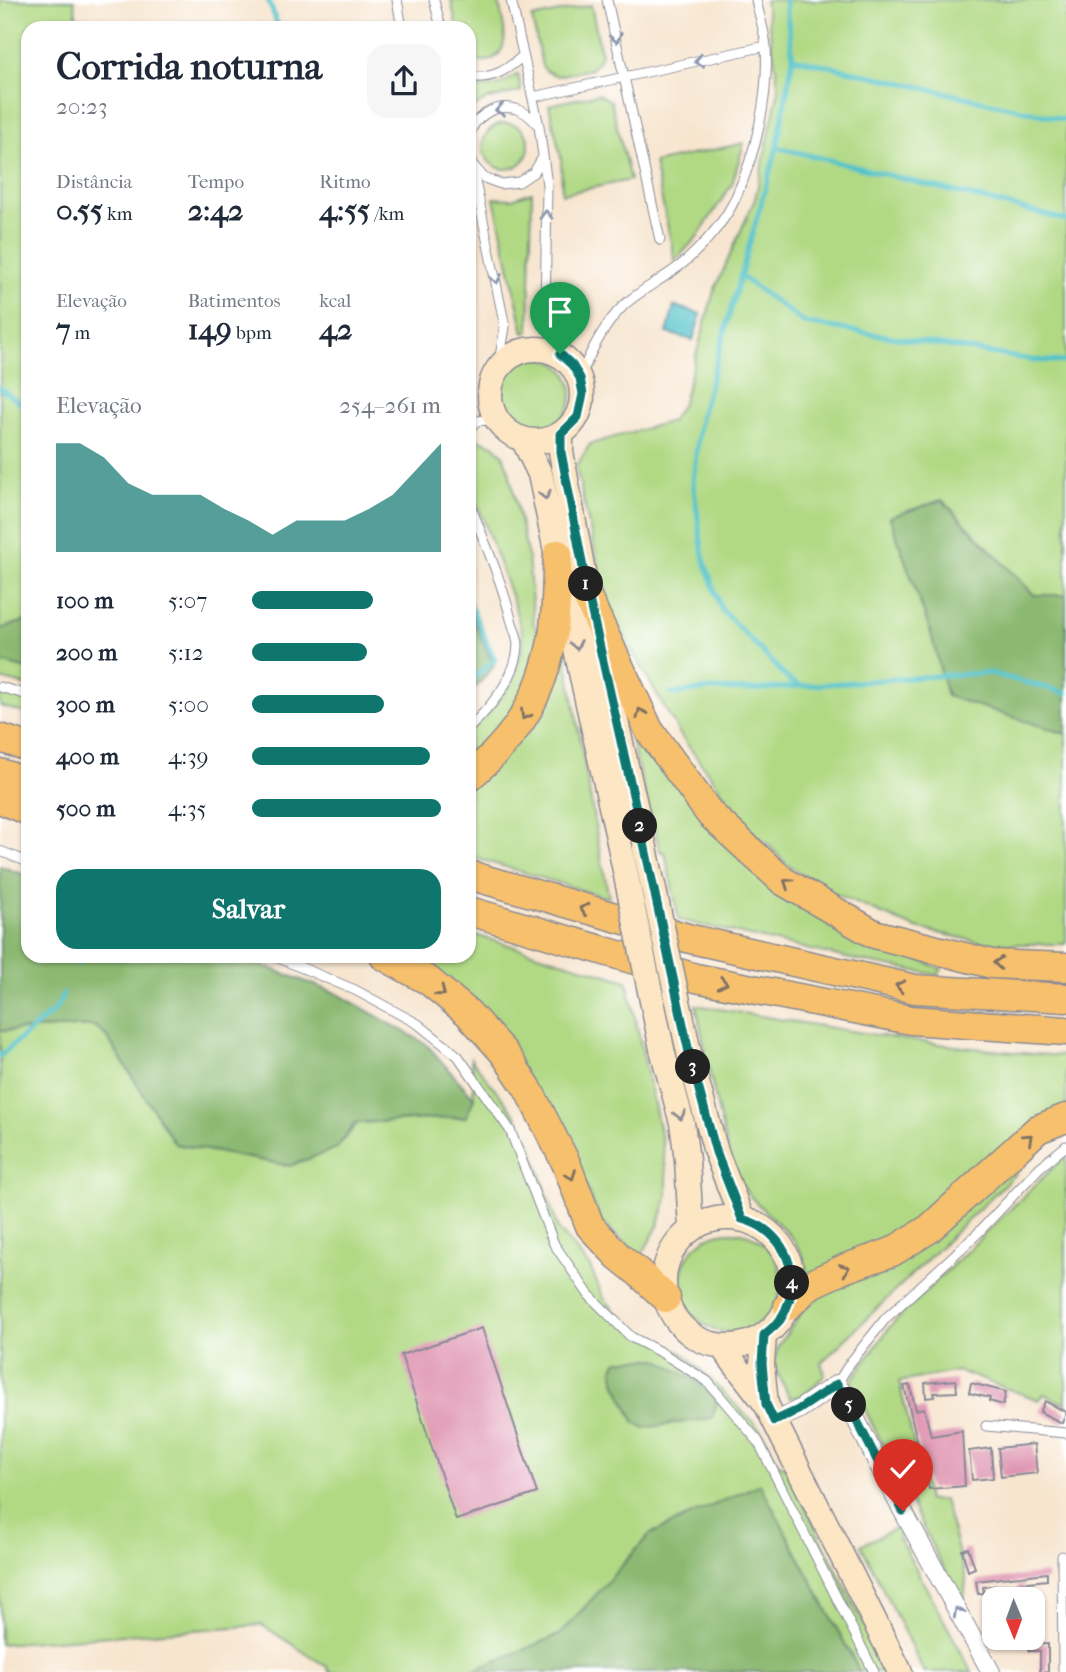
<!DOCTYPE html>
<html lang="pt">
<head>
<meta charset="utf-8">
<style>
  body { margin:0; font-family:"IM FELL French Canon",serif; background:#f6f6f7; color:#1f2937; height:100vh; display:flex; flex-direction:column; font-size:26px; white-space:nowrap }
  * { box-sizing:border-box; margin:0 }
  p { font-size:23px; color:#747a83 }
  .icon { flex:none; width:38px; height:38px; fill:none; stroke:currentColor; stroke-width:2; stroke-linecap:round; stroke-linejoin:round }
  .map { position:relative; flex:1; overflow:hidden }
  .panel { position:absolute; left:21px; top:21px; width:455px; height:942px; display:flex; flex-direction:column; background:#fff; border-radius:21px; box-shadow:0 2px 5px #0004 }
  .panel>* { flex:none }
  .needle { width:46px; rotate:179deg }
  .tools { position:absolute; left:982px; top:1587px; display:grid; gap:14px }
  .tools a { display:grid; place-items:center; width:63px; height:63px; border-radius:14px; background:#fff; box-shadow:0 2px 5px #0004; font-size:35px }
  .pin { position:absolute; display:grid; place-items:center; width:60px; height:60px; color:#fff; margin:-72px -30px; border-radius:50% 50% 50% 0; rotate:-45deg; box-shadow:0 0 7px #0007 }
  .pin .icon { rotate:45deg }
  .km { position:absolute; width:35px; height:35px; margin:-18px; border-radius:50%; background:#222; color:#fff; font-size:19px; line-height:35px; text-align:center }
  .round { display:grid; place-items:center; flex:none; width:74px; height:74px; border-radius:21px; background:#f6f6f7 }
  .headline { display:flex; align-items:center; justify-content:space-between; height:119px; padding:0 35px }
  h1 { font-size:38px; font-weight:700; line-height:52px }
  .stats { display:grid; grid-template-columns:repeat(3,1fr); gap:10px; height:119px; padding:7px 35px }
  .stats div { display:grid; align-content:center }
  .stats b { font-size:30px; font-weight:700 }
  .stats small { font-size:19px; font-weight:400 }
  .stats p { font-size:19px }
  .chart { height:196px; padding:14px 35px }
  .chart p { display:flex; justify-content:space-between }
  .chart svg { width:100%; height:126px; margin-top:7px; fill:#0f766e; opacity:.7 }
  .cta { display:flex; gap:14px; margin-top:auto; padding:14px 35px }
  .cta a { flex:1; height:80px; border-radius:21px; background:#0f766e; color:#fff; font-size:28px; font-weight:700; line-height:80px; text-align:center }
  ul { padding:0 35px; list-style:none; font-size:23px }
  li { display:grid; grid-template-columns:112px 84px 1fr; align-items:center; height:52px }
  li i { height:18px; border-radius:9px; background:#0f766e }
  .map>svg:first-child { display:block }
  .green { fill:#b1d984; stroke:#668471; stroke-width:2 }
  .forest { fill:#8cb972; stroke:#547468; stroke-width:2 }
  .water { fill:#55c3c9; stroke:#387994; stroke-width:2 }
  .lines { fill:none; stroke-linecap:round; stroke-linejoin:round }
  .stream { stroke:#55c3c9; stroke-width:5 }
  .building { fill:#de92af }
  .service-casing { stroke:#898a96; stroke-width:11 }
  .minor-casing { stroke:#898a96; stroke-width:20 }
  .secondary-casing { stroke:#898a96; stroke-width:27 }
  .trunk-casing { stroke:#898a96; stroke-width:31 }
  .service { stroke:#fff; stroke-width:9 }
  .minor { stroke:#fff; stroke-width:18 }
  .secondary { stroke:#fce6c4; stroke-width:24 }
  .trunk { stroke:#f7c06c; stroke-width:28 }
  .secondary-bridge-casing { stroke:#898a96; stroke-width:27; stroke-linecap:butt }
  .secondary-bridge { stroke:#fce6c4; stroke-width:24 }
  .oneway { stroke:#8d97ae }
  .oneway2 { stroke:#8c8a91 }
  .oneway3 { stroke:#7e7064 }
  .route-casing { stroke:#fff; stroke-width:14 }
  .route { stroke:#0f766e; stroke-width:9 }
</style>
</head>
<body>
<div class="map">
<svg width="1066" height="1672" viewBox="0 0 1066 1672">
  <rect width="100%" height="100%" fill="#fff"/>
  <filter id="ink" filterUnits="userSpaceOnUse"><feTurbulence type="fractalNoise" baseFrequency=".0143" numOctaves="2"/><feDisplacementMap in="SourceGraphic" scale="14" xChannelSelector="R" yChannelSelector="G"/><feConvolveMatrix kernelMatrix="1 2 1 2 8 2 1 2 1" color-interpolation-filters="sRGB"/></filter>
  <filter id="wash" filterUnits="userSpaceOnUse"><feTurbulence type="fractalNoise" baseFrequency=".00686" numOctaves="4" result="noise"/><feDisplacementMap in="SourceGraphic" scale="28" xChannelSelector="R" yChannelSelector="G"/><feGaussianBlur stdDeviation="1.57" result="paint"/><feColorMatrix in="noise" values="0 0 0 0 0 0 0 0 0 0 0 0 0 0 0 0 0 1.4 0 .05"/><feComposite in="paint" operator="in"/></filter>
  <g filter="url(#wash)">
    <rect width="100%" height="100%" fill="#f7e5cf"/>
    <path class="green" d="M 0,0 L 74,0 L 78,28 L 28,28 L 28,620 L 0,629 Z
      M 451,0 L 498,0 C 502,19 514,50 490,60 C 483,62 475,60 469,56 L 469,28 L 457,28 Z
      M 765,0 L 1066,0 L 1066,595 L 1034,595 L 942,500 L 890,518 L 931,633 L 947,696 L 1066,734 L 1066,944 L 989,944 L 916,928 L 827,891 L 786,864 L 769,845 L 754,835 L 681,736 L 614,619 L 595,552 L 576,467 L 590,444 L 672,421 L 683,402 L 714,291 L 755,199 L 779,89 Z
      M 591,5 L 601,53 L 599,60 L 591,69 L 557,76 L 546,71 L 542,66 L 532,18 Z
      M 518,74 L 521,91 L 486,100 L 471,109 L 469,101 L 469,86 C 491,90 500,86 518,74 Z
      M 598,94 L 611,101 L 630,180 L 562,194 L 561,158 L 549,105 Z
      M483 146a23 23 0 1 1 46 0a23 23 0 1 1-46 0Z
      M 744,143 L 732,184 L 698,236 L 675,261 L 654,163 Z
      M 532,192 L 529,331 L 524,333 L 494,198 L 512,199 Z
      M502 393a35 35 0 1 1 70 0a35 35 0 1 1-70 0Z
      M 477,439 L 494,445 L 503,455 L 509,471 L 528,557 L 534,626 L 541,632 L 528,683 L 504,727 L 469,761 L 469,731 L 495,705 L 512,681 L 521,652 L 522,633 L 514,604 L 469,480 L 469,441 Z
      M 565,651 L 597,837 L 609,898 L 469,856 L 469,786 L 557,657 Z
      M 0,662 L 28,669 L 28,686 L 0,679 Z
      M 0,692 L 28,700 L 28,714 L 0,706 Z
      M 621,703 L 654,751 L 840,927 L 942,969 L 938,975 L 851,959 L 679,920 L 665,853 L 660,851 Z
      M 469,933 L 627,981 L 662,1141 L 667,1180 L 667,1198 L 658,1226 L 640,1258 L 601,1221 L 554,1111 L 401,956 L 469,956 Z
      M 696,1005 C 819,1026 941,1049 1066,1056 L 1066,1109 L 907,1232 L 807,1276 C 805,1234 764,1218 743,1187 C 729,1165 724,1135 718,1110 C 710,1075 703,1040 696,1005 Z
      M 95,1026 L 107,1037 L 339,1145 L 358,1123 L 466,1117 L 474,1098 L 471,1059 L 515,1114 L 532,1147 L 558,1229 L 590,1267 L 603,1297 L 629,1326 L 686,1355 L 761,1430 L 779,1465 L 784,1465 L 888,1672 L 860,1672 L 760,1484 L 650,1534 L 561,1634 L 470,1672 L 329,1672 L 327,1667 L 262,1625 L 0,1644 L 0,1031 Z
      M 1060,1130 L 821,1363 L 825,1374 C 814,1387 807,1397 790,1398 L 773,1364 L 779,1345 L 811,1298 Z
      M 1066,1155 L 1066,1404 L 1044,1394 L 1039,1400 L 958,1371 L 899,1382 L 928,1501 L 944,1500 L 966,1579 L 964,1602 L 942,1566 L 851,1381 L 892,1324 Z
      M681 1282a50 50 0 1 1 100 0a50 50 0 1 1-100 0Z
      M 904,1524 L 907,1528 L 898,1536 L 972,1672 L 924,1672 L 861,1545 Z"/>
    <path class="forest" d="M 942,500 L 1034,595 L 1066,595 L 1066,734 L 947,696 L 931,633 L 890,517 Z
      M 469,610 L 494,666 L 477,686 L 469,690 Z
      M 28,620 L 28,669 L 0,662 L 0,629 Z
      M 0,866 L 28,876 L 28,956 L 237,956 L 336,993 L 426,1044 L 474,1098 L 466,1117 L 355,1123 L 337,1148 L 290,1166 L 175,1144 L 107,1037 L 95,1026 L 0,1031 Z
      M 632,1359 L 658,1359 L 707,1388 L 718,1400 L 712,1418 L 644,1428 L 634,1421 L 616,1384 L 613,1368 L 616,1362 Z
      M 760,1484 L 860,1672 L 470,1672 L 561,1634 L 650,1534 Z"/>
    <path class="water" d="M 674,306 L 701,314 L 693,340 L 667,333 Z"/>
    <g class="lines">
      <path class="stream" d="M 268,0 L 279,28
        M 785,0 L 793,58 L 777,147 L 700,419 L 693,481 L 703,556 L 721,609 L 788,679 L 801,686
        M 793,58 L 1066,120
        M 777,147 L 1066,220
        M 740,276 L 805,323 L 1033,360 L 1066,362
        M 0,388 L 28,409
        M 469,603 L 495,660 L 469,682
        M 670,694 L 710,689 L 750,690 L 948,675 L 990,673 L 1066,693
        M 78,964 L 83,956
        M 0,1056 L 56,1009 L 63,994"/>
    </g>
    <g id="blocks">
      <path class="building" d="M 482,1328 L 537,1493 L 456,1520 L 401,1355 Z
        M 956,1380 L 957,1392 L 934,1393 L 935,1397 L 926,1398 L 925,1383 Z
        M 971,1383 L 1006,1392 L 1003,1405 L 989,1401 L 990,1398 L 969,1393 Z
        M 910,1385 L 916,1410 L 924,1408 L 931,1436 L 962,1431 L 965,1486 L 929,1489 L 904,1386 Z
        M 1045,1401 L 1066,1412 L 1062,1423 L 1040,1412 Z
        M 1034,1444 L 1037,1473 L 1001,1477 L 998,1448 Z
        M 991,1448 L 993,1478 L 972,1480 L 969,1451 Z
        M 968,1548 L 975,1568 L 968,1571 L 962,1550 Z
        M 1047,1573 L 1047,1580 L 983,1587 L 984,1593 L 978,1594 L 976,1581 Z
        M 1024,1585 L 1024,1592 L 1030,1592 L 1031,1600 L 1018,1600 L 1017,1586 Z
        M 1048,1644 L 1048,1672 L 1040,1672 L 1040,1651 L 1029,1651 L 1029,1645 Z"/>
    </g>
  </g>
  <g filter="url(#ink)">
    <use href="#blocks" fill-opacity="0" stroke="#898a96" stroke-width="2"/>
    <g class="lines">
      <g class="service-casing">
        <path id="service" d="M 397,0 L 402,28
          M 434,0 L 441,28
          M 511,0 L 539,126 L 547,185 L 545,320 L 560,354
          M 607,0 L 660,240
          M 469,77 C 494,79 505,71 523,56
          M 533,97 L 766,46
          M 469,137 C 473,117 495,103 516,109 C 525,111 532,118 538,125
          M 469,152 L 505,327 L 498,369
          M 472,164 L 484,178 L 501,184 L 519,182 L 534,172 L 543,157
          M 580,378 C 590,352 604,325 624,305 C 644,287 670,276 689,258 C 707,241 725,221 735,199 C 756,154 769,96 766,47 C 765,32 759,15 756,0
          M 469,428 L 477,421 L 497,419
          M 469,502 C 484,541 501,579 511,619 C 513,627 518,637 518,645 C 517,677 491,707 469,728
          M 0,687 L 28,695
          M 0,851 L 28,862
          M 274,956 L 355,990 L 394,1011 L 418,1024 L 458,1056 L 510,1130 L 554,1244 L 589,1295 L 631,1337 L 662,1353 L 707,1381 L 758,1441 L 874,1672
          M 837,1384 L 850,1363 L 886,1318 L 977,1234 L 1039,1168 L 1066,1146
          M 986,1426 L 1066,1433
          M 1062,1556 L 1063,1672"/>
      </g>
      <g class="minor-casing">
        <path id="minor" d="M 774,1421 L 798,1410 L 837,1384 L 850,1407 L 889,1486 L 991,1672"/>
      </g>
      <g class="secondary-casing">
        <path id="secondary" d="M490 395a46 46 0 1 1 92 0a46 46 0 1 1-92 0Z
          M 561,434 L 561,452 L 588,599 L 645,848
          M 523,439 L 540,474 L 580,668 L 619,842
          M 662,1049 L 682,1123 L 687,1160 L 691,1229
          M 690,1057 L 716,1152 L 742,1219
          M664 1282a64 64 0 1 1 128 0a64 64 0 1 1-128 0Z
          M 764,1335 L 762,1364 L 766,1404
          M 721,1346 L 766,1404 L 900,1672"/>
      </g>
      <g class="trunk-casing">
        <path id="trunk" d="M 588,599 L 649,730 L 710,814 L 783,881 L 874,934 L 992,964 L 1066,967
          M 0,738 L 28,747
          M 0,773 L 28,782
          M 469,777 C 518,736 541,698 553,636 C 557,610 556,580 558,554
          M 0,799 L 28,811
          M 469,875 L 691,939 L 915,989 L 1066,998
          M 469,911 L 696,978 L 911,1020 L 1066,1031
          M 384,956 L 429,981 L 468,1013 L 504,1053 L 527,1087 L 566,1163 L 590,1226 L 618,1256 L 638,1272 L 666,1298
          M 788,1306 L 811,1284 L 846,1268 L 892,1252 L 929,1229 L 1038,1129 L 1066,1118"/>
      </g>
      <use href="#service" class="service"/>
      <use href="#minor" class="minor"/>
      <use href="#secondary" class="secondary"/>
      <use href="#trunk" class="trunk"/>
      <g class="secondary-bridge-casing">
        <path id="secondary-bridge" d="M 619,842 L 662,1049
          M 645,848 L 690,1057"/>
      </g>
      <use href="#secondary-bridge" class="secondary-bridge"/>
    </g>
    <defs><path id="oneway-chevron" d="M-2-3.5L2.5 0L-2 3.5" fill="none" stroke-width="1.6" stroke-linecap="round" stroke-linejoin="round" transform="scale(1.75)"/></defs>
    <g class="oneway">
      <use href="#oneway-chevron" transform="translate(616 38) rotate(78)"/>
      <use href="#oneway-chevron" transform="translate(699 61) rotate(168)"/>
      <use href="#oneway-chevron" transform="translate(500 110) rotate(172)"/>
      <use href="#oneway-chevron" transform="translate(546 215) rotate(-90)"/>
      <use href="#oneway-chevron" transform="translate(496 279) rotate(79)"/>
      <use href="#oneway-chevron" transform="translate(958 1612) rotate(-119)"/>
    </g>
    <g class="oneway2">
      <use href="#oneway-chevron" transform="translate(545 495) rotate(78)"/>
      <use href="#oneway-chevron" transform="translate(576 645) rotate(79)"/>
      <use href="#oneway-chevron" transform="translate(680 1115) rotate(76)"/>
    </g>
    <g class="oneway3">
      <use href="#oneway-chevron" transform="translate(641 713) rotate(-115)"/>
      <use href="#oneway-chevron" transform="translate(525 715) rotate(121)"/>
      <use href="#oneway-chevron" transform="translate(788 883) rotate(-146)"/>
      <use href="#oneway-chevron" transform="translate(584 909) rotate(-164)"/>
      <use href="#oneway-chevron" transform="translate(998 963) rotate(-175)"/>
      <use href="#oneway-chevron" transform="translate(723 983) rotate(11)"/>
      <use href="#oneway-chevron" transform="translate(900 986) rotate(-167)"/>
      <use href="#oneway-chevron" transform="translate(441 992) rotate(39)"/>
      <use href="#oneway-chevron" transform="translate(1028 1138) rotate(-42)"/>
      <use href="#oneway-chevron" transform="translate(571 1175) rotate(69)"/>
      <use href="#oneway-chevron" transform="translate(845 1269) rotate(-22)"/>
    </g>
  </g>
  <g class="lines" filter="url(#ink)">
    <g class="route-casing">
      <path id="route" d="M 560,354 L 572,365 L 580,378 L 583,394 L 578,417 L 561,434 L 561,452 L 589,599 L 645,848 L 690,1057 L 716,1152 L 742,1219 C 749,1221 757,1224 763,1228 C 793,1249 801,1288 780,1320 C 776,1325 770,1330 764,1335 L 762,1364 L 766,1404 L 774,1421 L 798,1410 L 837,1384 L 850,1407 L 903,1511"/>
    </g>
    <use href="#route" class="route"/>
  </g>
</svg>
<div class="tools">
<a><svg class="needle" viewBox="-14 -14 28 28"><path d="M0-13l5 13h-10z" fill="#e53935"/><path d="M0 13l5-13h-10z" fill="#747a83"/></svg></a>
</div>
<div class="pin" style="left:560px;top:354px;background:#1e9e55"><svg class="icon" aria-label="arrive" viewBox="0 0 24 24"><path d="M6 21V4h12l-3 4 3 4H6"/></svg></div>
<div class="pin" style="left:903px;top:1511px;background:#d93025"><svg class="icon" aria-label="check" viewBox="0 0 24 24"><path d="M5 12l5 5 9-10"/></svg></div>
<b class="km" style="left:586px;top:584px">1</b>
<b class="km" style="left:640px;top:826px">2</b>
<b class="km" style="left:693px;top:1067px">3</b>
<b class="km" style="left:792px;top:1283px">4</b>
<b class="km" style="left:849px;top:1405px">5</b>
<section class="panel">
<div class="headline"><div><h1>Corrida noturna</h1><p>20:23</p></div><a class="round"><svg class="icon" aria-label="share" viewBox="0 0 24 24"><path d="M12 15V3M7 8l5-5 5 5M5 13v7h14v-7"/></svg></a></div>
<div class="stats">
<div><p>Distância</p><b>0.55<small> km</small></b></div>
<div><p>Tempo</p><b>2:42</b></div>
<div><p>Ritmo</p><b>4:55<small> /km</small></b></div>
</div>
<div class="stats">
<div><p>Elevação</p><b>7<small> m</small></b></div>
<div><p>Batimentos</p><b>149<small> bpm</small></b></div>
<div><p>kcal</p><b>42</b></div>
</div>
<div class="chart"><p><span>Elevação</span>254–261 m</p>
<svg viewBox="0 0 160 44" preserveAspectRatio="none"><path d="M0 44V6L10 6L20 11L30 20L40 24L50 24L60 24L70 29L80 33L90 38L100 33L110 33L120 33L130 29L140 24L150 15L160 6V44z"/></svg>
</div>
<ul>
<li><b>100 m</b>5:07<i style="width:64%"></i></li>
<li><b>200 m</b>5:12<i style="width:61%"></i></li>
<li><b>300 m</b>5:00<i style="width:70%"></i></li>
<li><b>400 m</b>4:39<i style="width:94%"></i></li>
<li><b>500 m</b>4:35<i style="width:100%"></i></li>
</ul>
<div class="cta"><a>Salvar</a></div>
</section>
</div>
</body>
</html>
